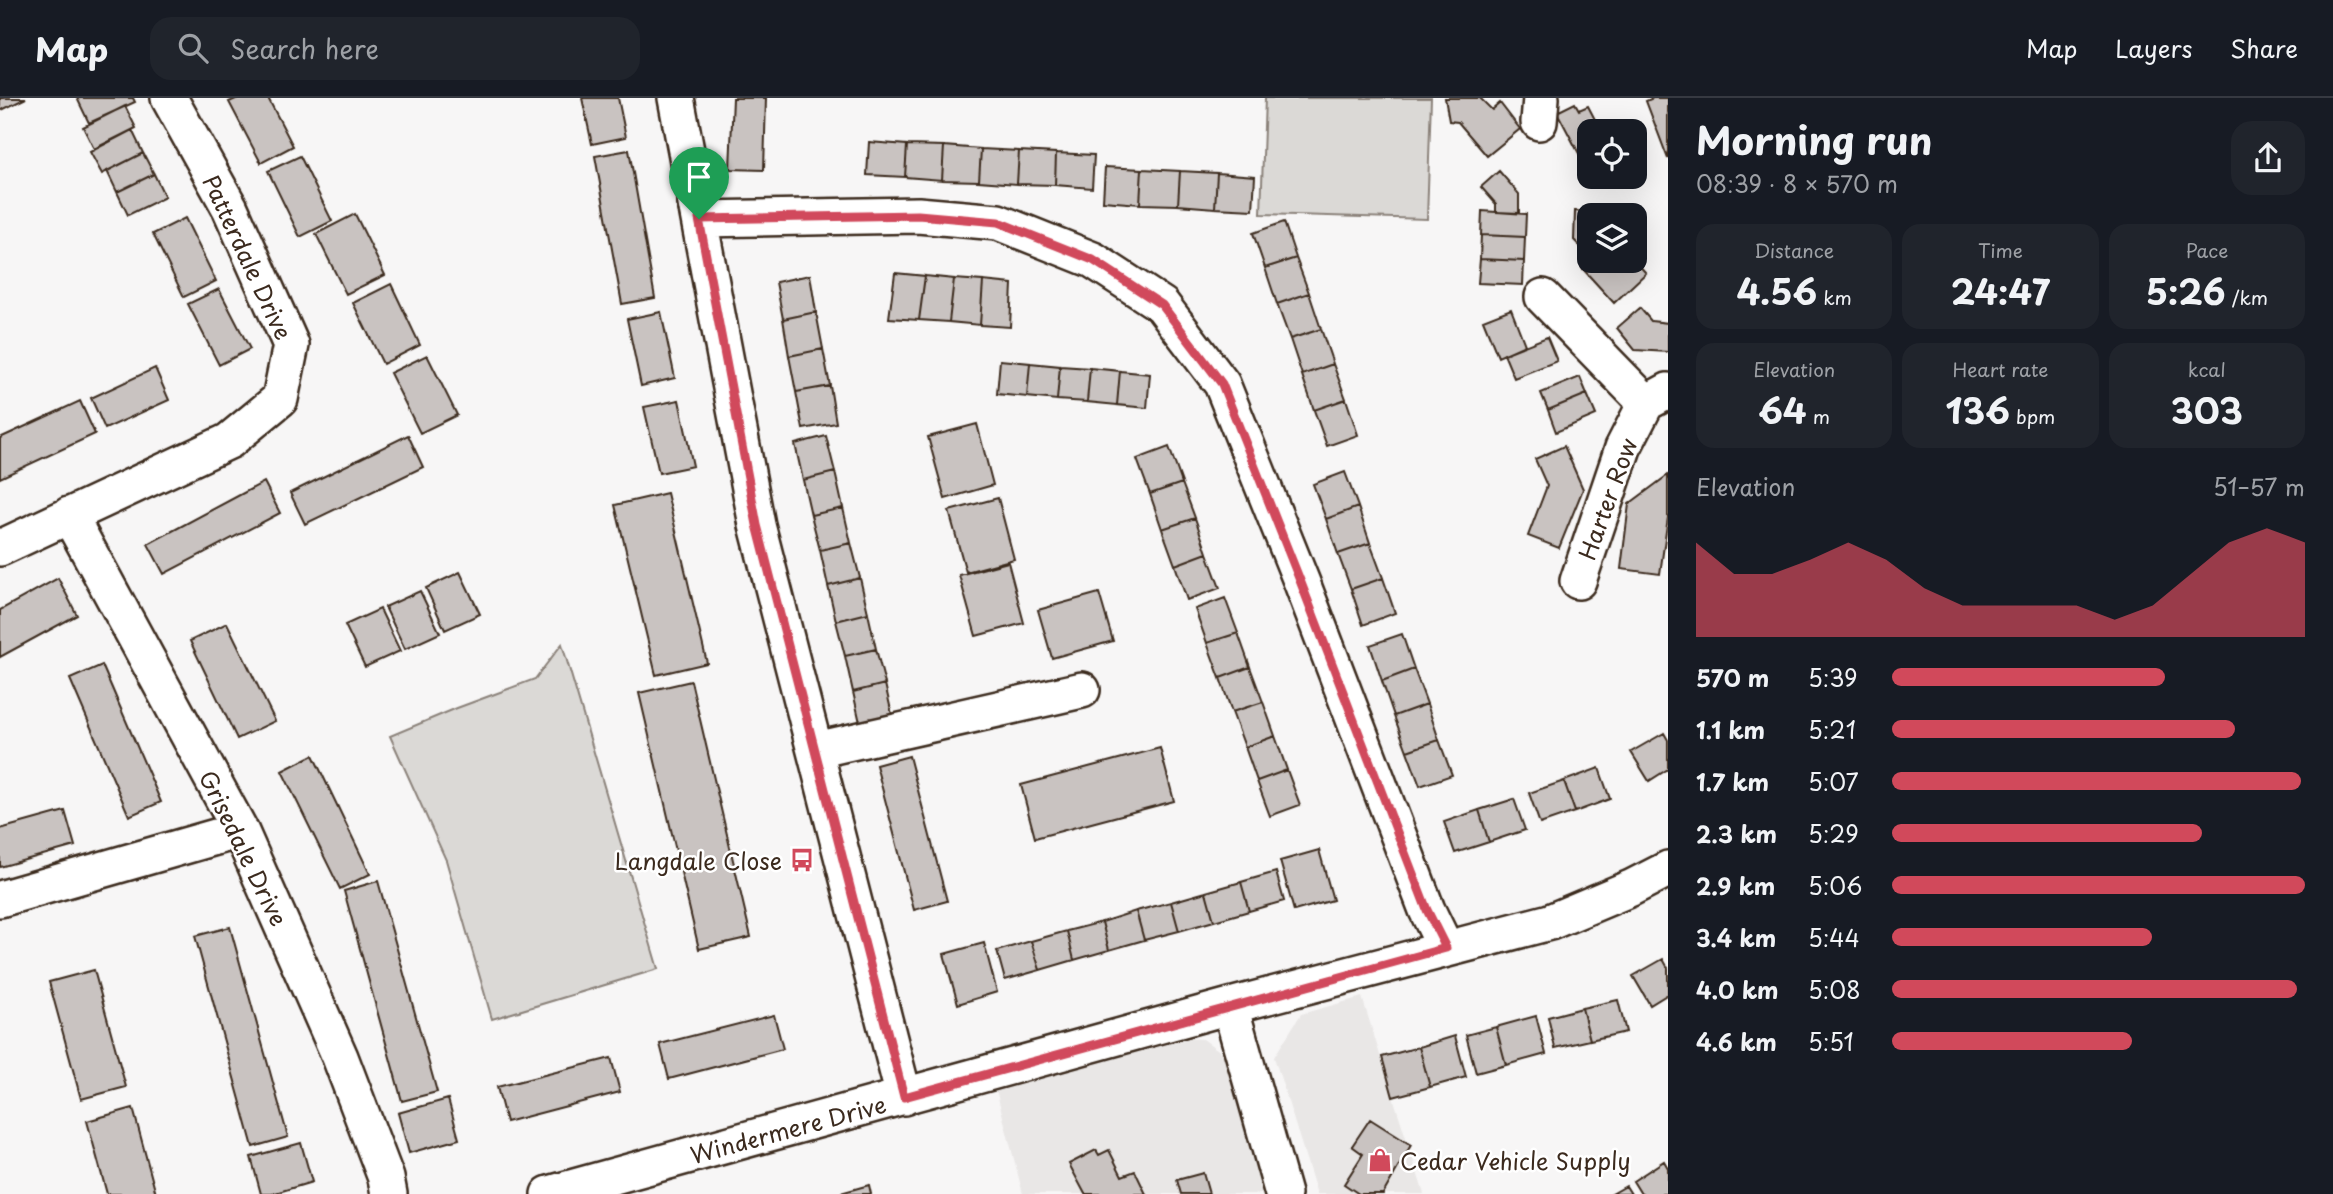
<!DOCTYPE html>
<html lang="en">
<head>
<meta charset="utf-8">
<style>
  body { margin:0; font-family:"Playpen Sans",sans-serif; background:#20242c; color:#f1f3f6; height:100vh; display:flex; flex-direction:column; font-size:26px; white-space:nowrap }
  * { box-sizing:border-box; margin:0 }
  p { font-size:23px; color:#9ea1a6 }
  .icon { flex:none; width:38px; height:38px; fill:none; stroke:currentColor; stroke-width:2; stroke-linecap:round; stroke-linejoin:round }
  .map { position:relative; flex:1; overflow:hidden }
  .sheet { display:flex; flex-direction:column; background:#171b24; width:665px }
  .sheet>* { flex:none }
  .tools { position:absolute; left:1577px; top:21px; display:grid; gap:14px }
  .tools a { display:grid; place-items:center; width:70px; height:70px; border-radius:14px; background:#171b24; box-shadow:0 7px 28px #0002; font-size:35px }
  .pin { position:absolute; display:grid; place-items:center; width:60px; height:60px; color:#fff; margin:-72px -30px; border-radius:50% 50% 50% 0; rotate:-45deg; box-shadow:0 0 7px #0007 }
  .pin .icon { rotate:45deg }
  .round { display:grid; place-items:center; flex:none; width:74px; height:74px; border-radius:21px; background:#20242c }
  .headline { display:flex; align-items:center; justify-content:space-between; height:119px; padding:0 28px }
  h1 { font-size:38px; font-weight:700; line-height:52px }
  .stats { display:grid; grid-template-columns:repeat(3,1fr); gap:10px; height:119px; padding:7px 28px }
  .stats div { display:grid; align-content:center; border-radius:18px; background:#20242c; text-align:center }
  .stats b { font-size:35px; font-weight:700 }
  .stats small { font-size:19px; font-weight:400 }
  .stats p { font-size:19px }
  .chart { height:196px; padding:14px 28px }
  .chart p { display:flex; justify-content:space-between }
  .chart svg { width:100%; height:126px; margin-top:7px; fill:#d1495b; opacity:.7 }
  ul { padding:0 28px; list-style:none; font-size:23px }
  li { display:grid; grid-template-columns:112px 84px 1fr; align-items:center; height:52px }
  li i { height:18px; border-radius:9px; background:#d1495b }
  header { display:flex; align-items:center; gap:42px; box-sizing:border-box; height:98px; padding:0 35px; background:#171b24; border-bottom:2px solid #363941 }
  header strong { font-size:33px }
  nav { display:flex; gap:38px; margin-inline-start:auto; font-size:24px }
  .search { width:490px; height:63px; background:#20242c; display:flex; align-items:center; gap:18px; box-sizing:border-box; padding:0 24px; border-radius:21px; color:#9ea1a6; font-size:26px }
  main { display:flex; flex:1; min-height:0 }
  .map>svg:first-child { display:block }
  .built { fill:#e9e7e6 }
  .green { fill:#dbd9d6; stroke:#8b827a; stroke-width:2 }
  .building { fill:#c9c3c1; stroke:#3b2a1e; stroke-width:2 }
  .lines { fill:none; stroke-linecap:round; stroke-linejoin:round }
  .minor-casing { stroke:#3b2a1e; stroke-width:40 }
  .minor { stroke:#fff; stroke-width:35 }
  .route-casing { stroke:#fff; stroke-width:14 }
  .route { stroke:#d1495b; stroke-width:9 }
  .labels { text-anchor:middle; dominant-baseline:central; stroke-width:5; stroke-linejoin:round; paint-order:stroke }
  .street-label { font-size:23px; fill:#3b2a1e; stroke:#fff }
  .poi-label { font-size:23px; fill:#3b2a1e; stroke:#fff; text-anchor:end }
</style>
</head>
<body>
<header>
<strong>Map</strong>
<div class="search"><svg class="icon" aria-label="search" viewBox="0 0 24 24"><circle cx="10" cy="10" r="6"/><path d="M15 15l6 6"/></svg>Search here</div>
<nav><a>Map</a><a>Layers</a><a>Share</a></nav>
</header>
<main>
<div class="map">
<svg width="1668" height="1096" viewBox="0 0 1668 1096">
  <rect width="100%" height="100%" fill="#f7f6f6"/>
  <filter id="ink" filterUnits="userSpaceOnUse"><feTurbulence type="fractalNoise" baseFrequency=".0143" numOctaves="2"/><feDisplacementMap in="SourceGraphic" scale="14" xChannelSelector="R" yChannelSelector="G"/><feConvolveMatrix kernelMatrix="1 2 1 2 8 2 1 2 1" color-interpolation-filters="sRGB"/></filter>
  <g filter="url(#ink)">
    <path class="built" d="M 1362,899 L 1393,999 L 1424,1096 L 1317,1096 L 1274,959 L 1301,916 Z
      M 1167,939 L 1203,941 L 1225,957 L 1267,1096 L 1023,1096 L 995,988 Z"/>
    <path class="green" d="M 1265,0 L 1431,0 L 1427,121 L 1261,116 Z
      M 562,546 L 658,871 L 492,921 L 446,762 L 390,638 L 457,610 L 535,581 Z"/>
    <path class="building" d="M 0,0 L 26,0 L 0,13 Z
      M 77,0 L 133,0 L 135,4 L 89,25 Z
      M 238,0 L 268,0 L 293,48 L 261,65 L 229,4 Z
      M 582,0 L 618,0 L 626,39 L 592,46 Z
      M 733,0 L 766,0 L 764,72 L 730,71 Z
      M 1445,0 L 1480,0 L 1492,12 L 1500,5 L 1520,31 L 1487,58 L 1458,24 L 1449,23 Z
      M 1653,0 L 1668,0 L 1668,61 L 1646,3 Z
      M 1575,5 L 1579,12 L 1588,8 L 1601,33 L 1589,33 L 1589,62 L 1584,65 L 1557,14 Z
      M 125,8 L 136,30 L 94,51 L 83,29 Z
      M 132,32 L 143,55 L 102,76 L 90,54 Z
      M 869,44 L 907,47 L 905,79 L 867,77 Z
      M 907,47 L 944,48 L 942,82 L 905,79 Z
      M 944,48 L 981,51 L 979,83 L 942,82 Z
      M 981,51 L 1019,53 L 1017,86 L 979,83 Z
      M 629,52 L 655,200 L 622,206 L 595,58 Z
      M 1019,53 L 1056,55 L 1055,87 L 1017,86 Z
      M 143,55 L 154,76 L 117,94 L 107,73 Z
      M 1056,55 L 1094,57 L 1092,90 L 1055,87 Z
      M 300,58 L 332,123 L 300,139 L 268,73 Z
      M 1105,69 L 1142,71 L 1140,106 L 1103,103 Z
      M 1142,71 L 1180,73 L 1178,107 L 1140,106 Z
      M 1180,73 L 1217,75 L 1215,110 L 1178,107 Z
      M 1499,73 L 1519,96 L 1519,115 L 1496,114 L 1496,106 L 1481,89 Z
      M 1217,75 L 1255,78 L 1253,112 L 1215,110 Z
      M 154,76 L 165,99 L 128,117 L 117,94 Z
      M 1482,113 L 1526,116 L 1525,139 L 1481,137 Z
      M 1575,113 L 1608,115 L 1607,117 L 1589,117 L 1589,158 L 1574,142 Z
      M 355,116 L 385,177 L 346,196 L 316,136 Z
      M 185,120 L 216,183 L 184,199 L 153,136 Z
      M 1284,124 L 1296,160 L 1265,170 L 1253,135 Z
      M 1481,137 L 1525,139 L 1524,163 L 1480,161 Z
      M 1296,160 L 1309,195 L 1277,206 L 1265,170 Z
      M 1480,161 L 1524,163 L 1523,187 L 1478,185 Z
      M 1634,162 L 1646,175 L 1614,205 L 1582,170 L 1591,163 Z
      M 895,175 L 925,178 L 919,222 L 889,220 Z
      M 810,177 L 816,214 L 783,221 L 776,184 Z
      M 925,178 L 954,181 L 949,224 L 919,222 Z
      M 954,181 L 983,183 L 980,227 L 949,224 Z
      M 983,183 L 1012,186 L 1010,229 L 980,227 Z
      M 391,186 L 420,247 L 383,266 L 353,205 Z
      M 219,191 L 250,251 L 219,267 L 188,206 Z
      M 1309,195 L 1321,231 L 1290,241 L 1277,206 Z
      M 1640,210 L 1651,223 L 1668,225 L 1668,254 L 1635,252 L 1617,230 Z
      M 1511,211 L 1525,247 L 1498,259 L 1483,222 Z
      M 661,214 L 675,280 L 641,288 L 627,221 Z
      M 816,214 L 823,251 L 789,258 L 783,221 Z
      M 1321,231 L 1333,266 L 1302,277 L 1290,241 Z
      M 1547,239 L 1557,263 L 1514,280 L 1504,256 Z
      M 823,251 L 830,288 L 796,294 L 789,258 Z
      M 427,257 L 457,317 L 420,335 L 390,275 Z
      M 1000,262 L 1030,265 L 1027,299 L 997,296 Z
      M 1030,265 L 1060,268 L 1057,302 L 1027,299 Z
      M 1333,266 L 1346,301 L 1314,312 L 1302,277 Z
      M 1060,268 L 1090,270 L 1087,304 L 1057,302 Z
      M 155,270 L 169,302 L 105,331 L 91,300 Z
      M 1090,270 L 1120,273 L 1117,307 L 1087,304 Z
      M 1120,273 L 1150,276 L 1147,310 L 1117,307 Z
      M 1580,279 L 1587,296 L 1548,312 L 1541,295 Z
      M 830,288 L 836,325 L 803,331 L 796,294 Z
      M 1587,296 L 1596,317 L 1556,334 L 1548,312 Z
      M 1346,301 L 1358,337 L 1327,348 L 1314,312 Z
      M 679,302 L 693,368 L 659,375 L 644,309 Z
      M 80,303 L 95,336 L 0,380 L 0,340 Z
      M 977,326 L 993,387 L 945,401 L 928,339 Z
      M 408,337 L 423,369 L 305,426 L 290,395 Z
      M 826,338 L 835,374 L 803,382 L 795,346 Z
      M 1564,348 L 1583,391 L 1559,450 L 1528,438 L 1547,388 L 1535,361 Z
      M 1169,349 L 1182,385 L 1150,396 L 1137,361 Z
      M 835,374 L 843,410 L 811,417 L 803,382 Z
      M 1345,374 L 1358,409 L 1326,421 L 1313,386 Z
      M 1668,377 L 1668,419 L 1660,476 L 1621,471 L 1629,406 Z
      M 264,384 L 280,415 L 164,476 L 148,446 Z
      M 1182,385 L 1195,420 L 1162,431 L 1150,396 Z
      M 667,395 L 707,565 L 656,577 L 615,407 Z
      M 998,400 L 1014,461 L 966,474 L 949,413 Z
      M 1358,409 L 1370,445 L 1338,456 L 1326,421 Z
      M 843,410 L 851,445 L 820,452 L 811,417 Z
      M 1195,420 L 1207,455 L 1175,467 L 1162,431 Z
      M 851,445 L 860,480 L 828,488 L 820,452 Z
      M 1370,445 L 1383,480 L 1351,491 L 1338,456 Z
      M 1207,455 L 1220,490 L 1187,502 L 1175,467 Z
      M 1008,464 L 1024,525 L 976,538 L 959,477 Z
      M 460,474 L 480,516 L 445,532 L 426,490 Z
      M 58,480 L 77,517 L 0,559 L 0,512 Z
      M 860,480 L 868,515 L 836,523 L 828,488 Z
      M 1383,480 L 1395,515 L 1363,527 L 1351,491 Z
      M 420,493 L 440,535 L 405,551 L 385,509 Z
      M 1099,495 L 1113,543 L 1052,560 L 1038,512 Z
      M 1225,500 L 1238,535 L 1207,545 L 1195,511 Z
      M 380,511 L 400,553 L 365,569 L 345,527 Z
      M 868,515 L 876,551 L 845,558 L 836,523 Z
      M 227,525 L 275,623 L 237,641 L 190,543 Z
      M 1238,535 L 1250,569 L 1220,580 L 1207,545 Z
      M 1402,536 L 1414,571 L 1382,583 L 1370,547 Z
      M 876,551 L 885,586 L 853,594 L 845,558 Z
      M 102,567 L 161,704 L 129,718 L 70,581 Z
      M 1250,569 L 1263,604 L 1232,614 L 1220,580 Z
      M 1414,571 L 1427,606 L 1394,618 L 1382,583 Z
      M 691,583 L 751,839 L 699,851 L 639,595 Z
      M 885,586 L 893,621 L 861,629 L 853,594 Z
      M 1263,604 L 1275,638 L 1245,649 L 1232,614 Z
      M 1427,606 L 1439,642 L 1407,653 L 1394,618 Z
      M 1664,635 L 1668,642 L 1668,671 L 1649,683 L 1631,654 Z
      M 1275,638 L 1287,672 L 1257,683 L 1245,649 Z
      M 1439,642 L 1452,677 L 1420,688 L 1407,653 Z
      M 1160,650 L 1174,703 L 1035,740 L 1021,687 Z
      M 313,657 L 370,776 L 340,791 L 282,673 Z
      M 909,658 L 947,803 L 914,812 L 876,667 Z
      M 1599,670 L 1610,701 L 1575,714 L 1564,683 Z
      M 1287,672 L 1300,707 L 1270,718 L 1257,683 Z
      M 1564,683 L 1575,714 L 1540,726 L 1529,695 Z
      M 1514,701 L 1525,732 L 1489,744 L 1479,712 Z
      M 1479,712 L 1489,744 L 1455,755 L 1444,724 Z
      M 65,713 L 75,748 L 0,769 L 0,731 Z
      M 1319,752 L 1333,802 L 1294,813 L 1280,763 Z
      M 1276,774 L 1284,803 L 1249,813 L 1241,784 Z
      M 378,783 L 437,994 L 402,1003 L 344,793 Z
      M 1241,784 L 1249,813 L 1214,823 L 1206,794 Z
      M 1206,794 L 1214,823 L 1179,833 L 1171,804 Z
      M 1171,804 L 1179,833 L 1144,842 L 1136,813 Z
      M 1136,813 L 1144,842 L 1109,852 L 1102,824 Z
      M 1102,824 L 1109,852 L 1074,862 L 1067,833 Z
      M 230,829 L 288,1039 L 253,1049 L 195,838 Z
      M 1067,833 L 1074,862 L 1040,872 L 1031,843 Z
      M 1031,843 L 1040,872 L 1005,882 L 997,853 Z
      M 984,845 L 997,894 L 958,906 L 944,856 Z
      M 1663,861 L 1668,870 L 1668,896 L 1650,907 L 1633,878 Z
      M 94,872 L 126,989 L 81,1001 L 49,884 Z
      M 1618,902 L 1626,934 L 1590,942 L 1582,910 Z
      M 1582,910 L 1590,942 L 1555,950 L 1548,919 Z
      M 774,917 L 783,951 L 669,981 L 660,946 Z
      M 1536,918 L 1546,956 L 1506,967 L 1496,929 Z
      M 1496,929 L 1506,967 L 1476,975 L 1466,937 Z
      M 1455,938 L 1466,979 L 1430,989 L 1419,949 Z
      M 1419,949 L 1430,989 L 1393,999 L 1382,959 Z
      M 611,960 L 620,994 L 506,1024 L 497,989 Z
      M 448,1001 L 459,1041 L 409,1055 L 398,1015 Z
      M 133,1010 L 156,1096 L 107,1096 L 87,1023 Z
      M 1370,1021 L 1411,1047 L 1383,1096 L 1359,1096 L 1344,1086 L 1363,1056 L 1352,1048 Z
      M 301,1045 L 312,1084 L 272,1096 L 261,1096 L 251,1059 Z
      M 1096,1052 L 1099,1057 L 1109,1052 L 1122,1078 L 1135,1073 L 1146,1096 L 1085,1096 L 1069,1066 Z
      M 1664,1063 L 1668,1070 L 1668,1096 L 1641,1096 L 1633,1083 Z
      M 1203,1075 L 1209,1096 L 1181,1096 L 1177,1082 Z
      M 869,1087 L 871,1096 L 837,1096 Z
      M 1626,1088 L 1631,1096 L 1612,1096 Z"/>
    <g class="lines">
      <g class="minor-casing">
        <path id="minor" d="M 676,0 L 757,427 L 904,999
          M 1539,24 L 1541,0
          M 699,121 L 918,117 L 998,124 L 1093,162 L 1162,207 L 1222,286 L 1302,485 L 1427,812 L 1446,851
          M 1543,199 L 1646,305
          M 69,417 L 240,732 L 340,959 L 386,1080 L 389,1096
          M 0,450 L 229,343 L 280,301 L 291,247 L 230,110 L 169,0
          M 1578,483 L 1623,350 L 1646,305 L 1668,293
          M 816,652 L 1082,592
          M 0,801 L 240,732
          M 1230,908 L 1283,1096
          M 549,1096 L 1230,908 L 1550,824 L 1631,790 L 1668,771"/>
      </g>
      <use href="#minor" class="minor"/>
    </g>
  </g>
  <g class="lines" filter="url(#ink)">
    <g class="route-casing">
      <path id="route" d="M 918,117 L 998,124 L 1093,162 L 1162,207 L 1222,286 L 1301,485 L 1427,812 L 1446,850 L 904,999 L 757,427 L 699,121 Z"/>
    </g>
    <use href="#route" class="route"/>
  </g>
  <defs>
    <g id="bus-bare" transform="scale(1.89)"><path d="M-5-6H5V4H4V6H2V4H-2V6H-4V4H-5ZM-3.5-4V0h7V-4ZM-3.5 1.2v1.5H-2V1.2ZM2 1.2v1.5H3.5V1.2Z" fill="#d1495b" stroke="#fff" stroke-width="2.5" paint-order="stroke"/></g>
    <g id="shop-bare" transform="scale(1.89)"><path d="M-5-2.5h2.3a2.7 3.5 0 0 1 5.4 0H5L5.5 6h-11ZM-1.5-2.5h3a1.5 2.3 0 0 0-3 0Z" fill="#d1495b" stroke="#fff" stroke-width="2.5" paint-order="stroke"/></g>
  </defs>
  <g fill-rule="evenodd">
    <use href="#bus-bare" x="802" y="762"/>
    <use href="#shop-bare" x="1380" y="1062"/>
  </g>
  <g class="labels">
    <g class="street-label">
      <text transform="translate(248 159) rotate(65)">Patterdale Drive</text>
      <text transform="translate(1607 401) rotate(-70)">Harter Row</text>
      <text transform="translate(244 750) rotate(64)">Grisedale Drive</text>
      <text transform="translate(788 1031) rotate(-15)">Windermere Drive</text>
    </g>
    <g class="poi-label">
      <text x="782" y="762">Langdale Close</text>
      <text x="1400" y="1062" text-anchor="start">Cedar Vehicle Supply</text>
    </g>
  </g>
</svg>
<div class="tools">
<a><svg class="icon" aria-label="locate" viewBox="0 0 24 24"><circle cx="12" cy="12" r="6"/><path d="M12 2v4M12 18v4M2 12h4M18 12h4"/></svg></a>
<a><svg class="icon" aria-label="layers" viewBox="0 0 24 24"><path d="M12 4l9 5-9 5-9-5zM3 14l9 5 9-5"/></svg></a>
</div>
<div class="pin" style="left:699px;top:121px;background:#1e9e55"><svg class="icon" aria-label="arrive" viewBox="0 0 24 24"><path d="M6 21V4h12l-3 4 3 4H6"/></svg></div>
</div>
<section class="sheet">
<div class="headline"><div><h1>Morning run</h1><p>08:39 · 8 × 570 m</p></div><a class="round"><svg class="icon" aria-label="share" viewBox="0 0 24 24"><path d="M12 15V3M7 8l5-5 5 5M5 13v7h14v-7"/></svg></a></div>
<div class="stats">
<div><p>Distance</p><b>4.56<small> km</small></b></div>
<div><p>Time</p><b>24:47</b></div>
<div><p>Pace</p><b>5:26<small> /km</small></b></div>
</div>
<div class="stats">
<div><p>Elevation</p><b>64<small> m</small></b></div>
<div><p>Heart rate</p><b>136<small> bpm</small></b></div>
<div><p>kcal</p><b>303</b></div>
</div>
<div class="chart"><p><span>Elevation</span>51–57 m</p>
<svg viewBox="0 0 160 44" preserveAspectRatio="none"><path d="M0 44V11L10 22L20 22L30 17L40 11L50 17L60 27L70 33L80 33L90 33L100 33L110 38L120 33L130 22L140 11L150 6L160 11V44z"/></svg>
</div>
<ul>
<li><b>570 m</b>5:39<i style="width:66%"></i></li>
<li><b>1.1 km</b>5:21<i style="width:83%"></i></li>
<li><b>1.7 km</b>5:07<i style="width:99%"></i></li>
<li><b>2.3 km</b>5:29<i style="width:75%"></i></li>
<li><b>2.9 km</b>5:06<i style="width:100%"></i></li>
<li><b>3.4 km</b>5:44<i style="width:63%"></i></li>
<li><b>4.0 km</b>5:08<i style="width:98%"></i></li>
<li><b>4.6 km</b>5:51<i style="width:58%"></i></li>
</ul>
</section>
</main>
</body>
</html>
